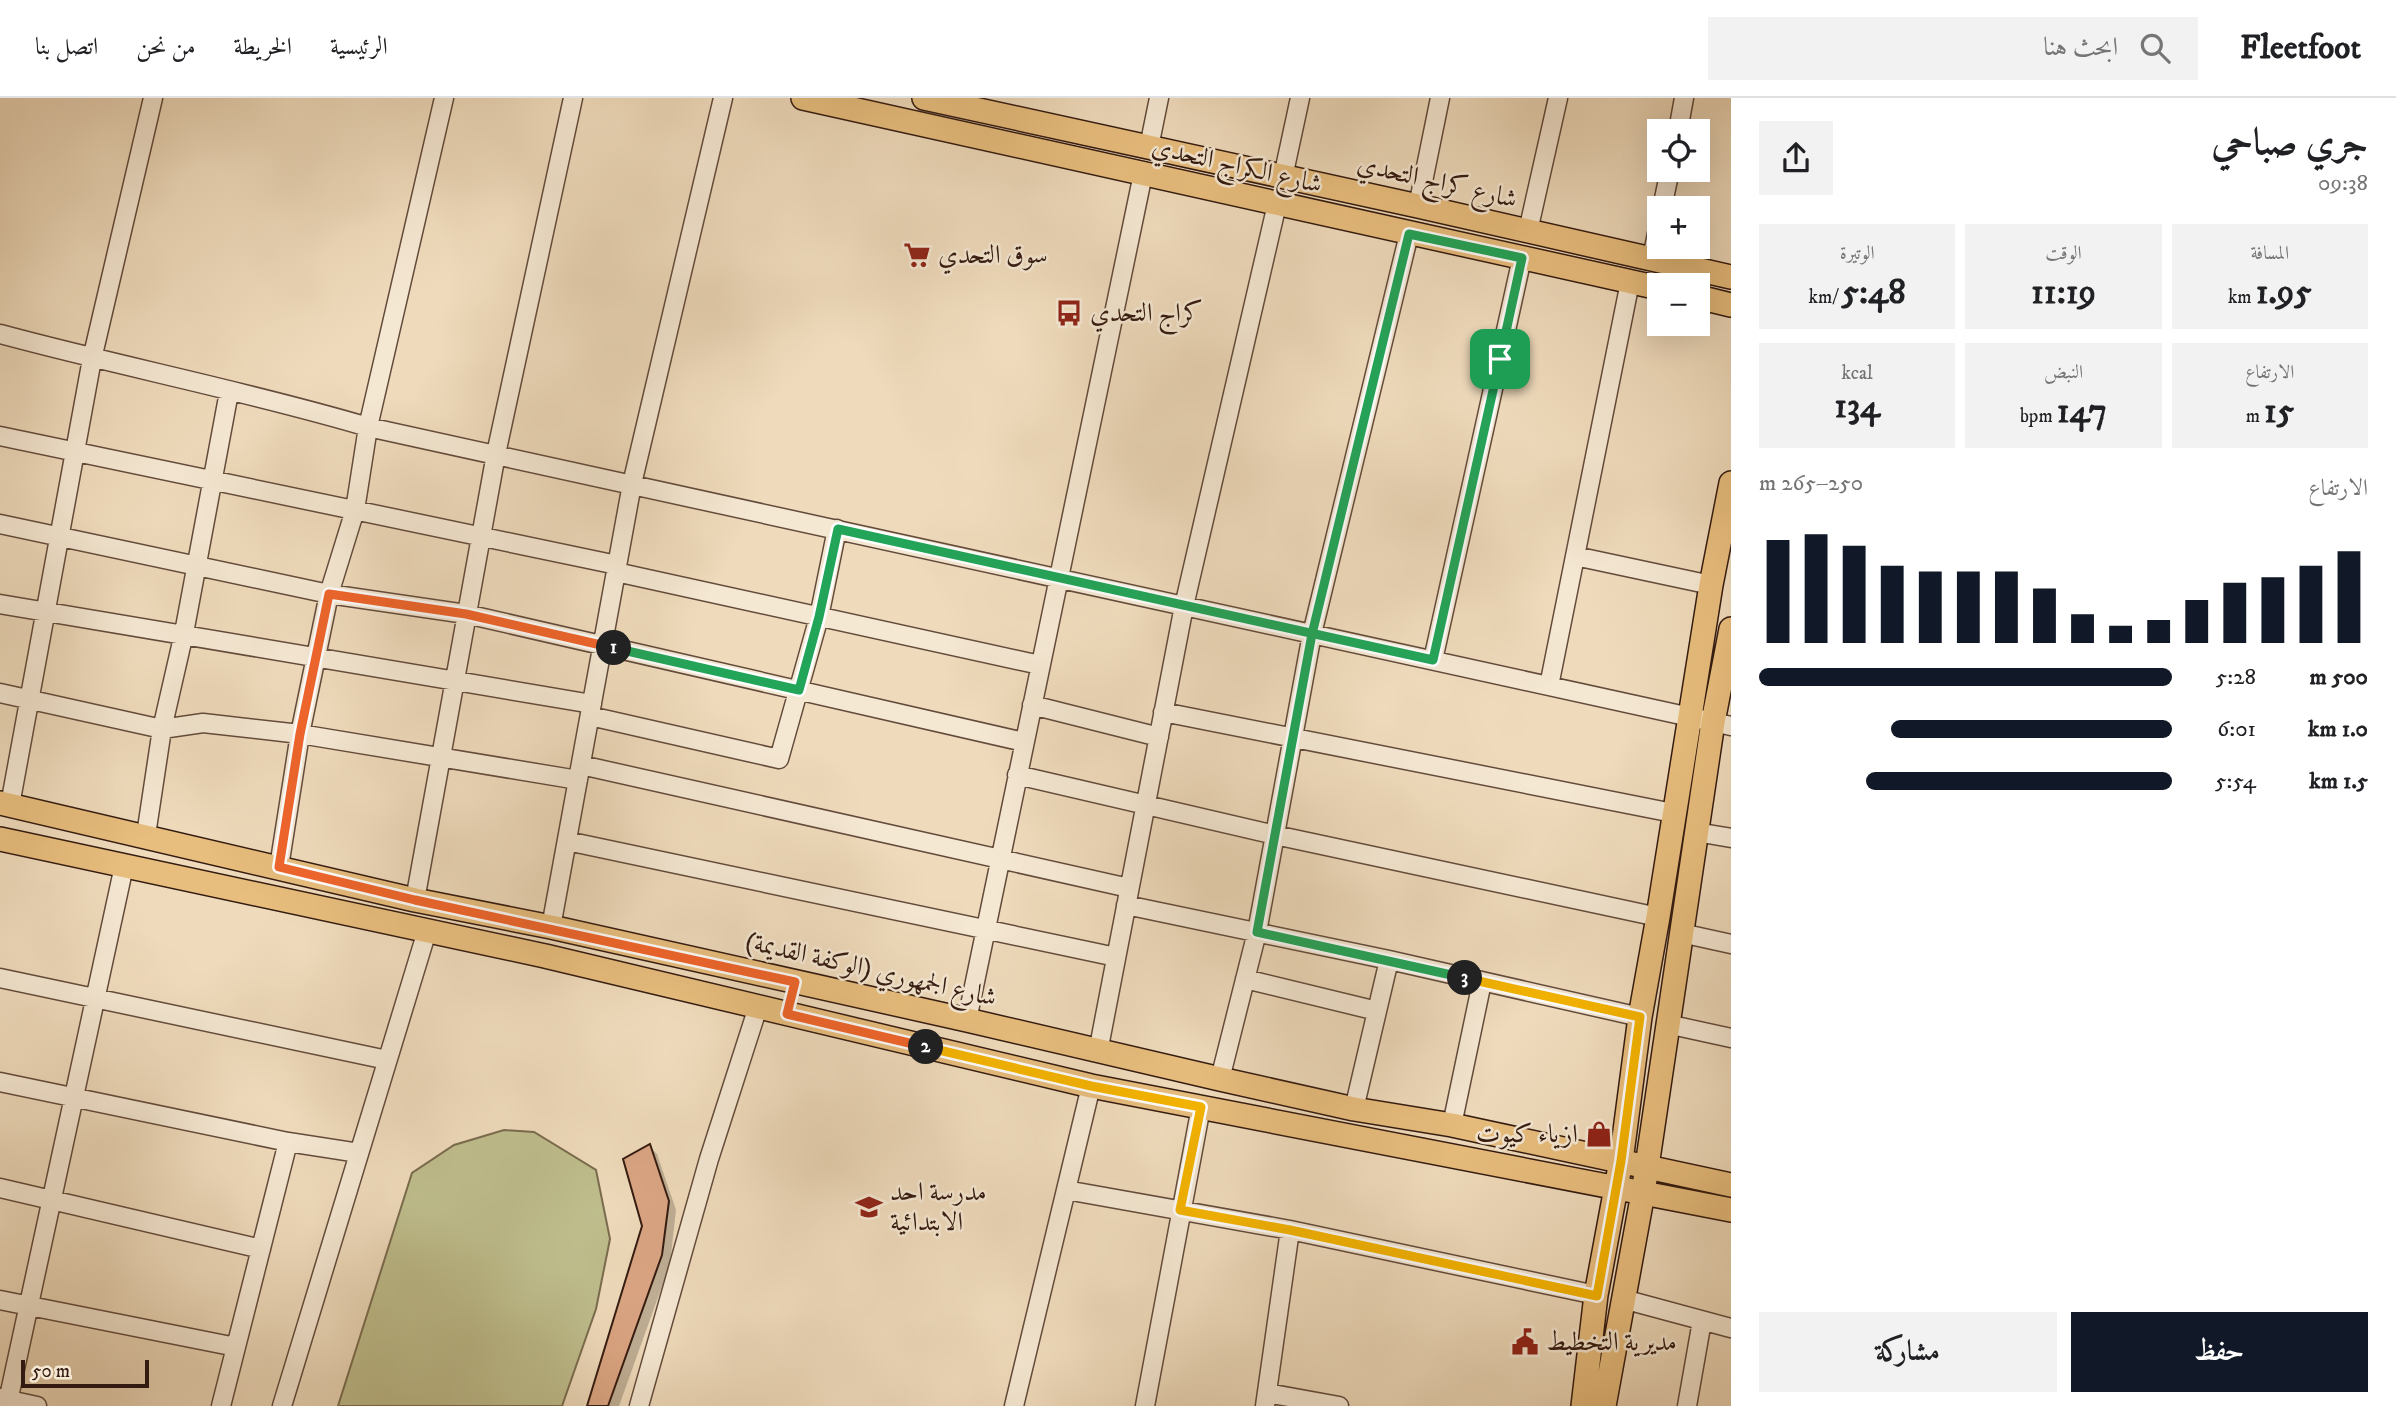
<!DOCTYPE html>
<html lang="ar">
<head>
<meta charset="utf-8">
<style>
  body { margin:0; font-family:"IM FELL DW Pica",Amiri,serif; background:#f2f2f2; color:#202124; direction:rtl; height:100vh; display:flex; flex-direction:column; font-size:26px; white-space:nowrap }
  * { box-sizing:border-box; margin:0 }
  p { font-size:23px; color:#757577 }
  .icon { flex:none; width:38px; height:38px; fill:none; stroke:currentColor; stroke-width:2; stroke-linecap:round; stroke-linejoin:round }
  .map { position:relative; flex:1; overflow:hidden; direction:ltr }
  .side { display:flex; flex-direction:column; background:#fff; width:665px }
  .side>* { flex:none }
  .buttons { position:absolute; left:1647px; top:21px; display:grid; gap:14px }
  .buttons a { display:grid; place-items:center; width:63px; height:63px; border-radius:0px; background:#fff; box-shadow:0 7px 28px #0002; font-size:35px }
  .scale { position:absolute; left:21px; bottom:18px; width:128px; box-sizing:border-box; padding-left:7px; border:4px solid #341b11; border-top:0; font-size:19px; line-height:24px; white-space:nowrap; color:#341b11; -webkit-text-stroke:5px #f5e8d3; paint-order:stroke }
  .pin { position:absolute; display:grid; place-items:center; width:60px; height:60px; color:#fff; margin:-30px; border-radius:14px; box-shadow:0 4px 10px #0006 }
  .km { position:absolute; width:35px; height:35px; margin:-18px; border-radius:50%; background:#222; color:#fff; font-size:19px; line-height:35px; text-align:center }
  .round { display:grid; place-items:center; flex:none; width:74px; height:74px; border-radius:0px; background:#f2f2f2 }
  .headline { display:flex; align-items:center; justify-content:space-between; height:119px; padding:0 28px }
  h1 { font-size:38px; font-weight:800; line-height:52px }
  .stats { display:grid; grid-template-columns:repeat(3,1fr); gap:10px; height:119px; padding:7px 28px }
  .stats div { display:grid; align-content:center; border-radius:0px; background:#f2f2f2; text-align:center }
  .stats b { font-size:35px; font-weight:800 }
  .stats small { font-size:19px; font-weight:400 }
  .stats p { font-size:19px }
  .chart { height:196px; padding:14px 28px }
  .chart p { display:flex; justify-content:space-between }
  .chart svg { width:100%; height:126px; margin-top:7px; stroke:#111827; stroke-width:6 }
  .action { display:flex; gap:14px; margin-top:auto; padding:14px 28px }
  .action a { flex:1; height:80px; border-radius:0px; background:#111827; color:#fff; font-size:28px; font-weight:800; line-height:80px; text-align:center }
  .action a+a { background:#f2f2f2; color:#202124 }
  ul { padding:0 28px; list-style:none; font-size:23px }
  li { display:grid; grid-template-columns:112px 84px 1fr; align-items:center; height:52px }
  li i { height:18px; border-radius:9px; background:#111827 }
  header { display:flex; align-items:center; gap:42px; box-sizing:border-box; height:98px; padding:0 35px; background:#fff; border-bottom:2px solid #e0e0e0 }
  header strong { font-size:33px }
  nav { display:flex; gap:38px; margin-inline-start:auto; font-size:24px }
  .search { width:490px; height:63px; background:#f2f2f2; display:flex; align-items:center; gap:18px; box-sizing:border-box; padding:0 24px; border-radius:0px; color:#757577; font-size:26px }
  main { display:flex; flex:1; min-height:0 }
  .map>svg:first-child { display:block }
  .green { fill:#bfbe8d; stroke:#7a6c4f; stroke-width:2 }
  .shadow { fill:#0003 }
  .building { fill:#dca684; stroke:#341b11; stroke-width:2 }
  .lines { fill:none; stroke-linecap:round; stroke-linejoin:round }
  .minor-casing { stroke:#634b3c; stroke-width:21 }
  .major-casing { stroke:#341b11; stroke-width:26 }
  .minor { stroke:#f5e8d3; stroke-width:18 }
  .major { stroke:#e8be7e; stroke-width:23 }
  .split-1-casing { stroke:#fff; stroke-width:14 }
  .split-2-casing { stroke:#fff; stroke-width:14 }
  .split-3-casing { stroke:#fff; stroke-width:14 }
  .split-4-casing { stroke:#fff; stroke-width:14 }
  .split-1 { stroke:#22a559; stroke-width:9 }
  .split-2 { stroke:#f0652b; stroke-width:9 }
  .split-3 { stroke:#f5b400; stroke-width:9 }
  .split-4 { stroke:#22a559; stroke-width:9 }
  .labels { text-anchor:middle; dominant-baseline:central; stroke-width:5; stroke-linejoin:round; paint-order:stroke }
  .street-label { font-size:26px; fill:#341b11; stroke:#f5e8d3 }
  .poi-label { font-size:26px; fill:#341b11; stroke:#f5e8d3; text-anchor:start }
</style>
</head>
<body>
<header>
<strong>Fleetfoot</strong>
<div class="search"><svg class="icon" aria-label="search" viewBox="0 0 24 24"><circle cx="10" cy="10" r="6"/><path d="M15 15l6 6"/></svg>ابحث هنا</div>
<nav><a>الرئيسية</a><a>الخريطة</a><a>من نحن</a><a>اتصل بنا</a></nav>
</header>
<main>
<section class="side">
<div class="headline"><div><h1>جري صباحي</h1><p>09:38</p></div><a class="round"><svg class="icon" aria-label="share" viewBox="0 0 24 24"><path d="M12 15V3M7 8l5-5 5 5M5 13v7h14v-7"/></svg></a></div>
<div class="stats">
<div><p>المسافة</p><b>1.95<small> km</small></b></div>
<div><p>الوقت</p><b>11:19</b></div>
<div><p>الوتيرة</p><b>5:48<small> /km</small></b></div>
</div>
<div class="stats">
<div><p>الارتفاع</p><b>15<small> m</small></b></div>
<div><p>النبض</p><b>147<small> bpm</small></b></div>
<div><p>kcal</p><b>134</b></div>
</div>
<div class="chart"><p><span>الارتفاع</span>250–265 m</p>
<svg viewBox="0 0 160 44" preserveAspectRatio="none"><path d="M5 44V8M15 44V6M25 44V10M35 44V17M45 44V19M55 44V19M65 44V19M75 44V25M85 44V34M95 44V38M105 44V36M115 44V29M125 44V23M135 44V21M145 44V17M155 44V12"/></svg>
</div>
<ul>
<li><b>500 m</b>5:28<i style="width:100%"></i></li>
<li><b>1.0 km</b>6:01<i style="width:68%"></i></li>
<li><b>1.5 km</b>5:54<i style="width:74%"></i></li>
</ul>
<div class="action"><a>حفظ</a><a>مشاركة</a></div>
</section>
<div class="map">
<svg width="1731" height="1308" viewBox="0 0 1731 1308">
  <rect width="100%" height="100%" fill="#efdbbc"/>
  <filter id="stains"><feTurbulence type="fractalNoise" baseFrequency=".00286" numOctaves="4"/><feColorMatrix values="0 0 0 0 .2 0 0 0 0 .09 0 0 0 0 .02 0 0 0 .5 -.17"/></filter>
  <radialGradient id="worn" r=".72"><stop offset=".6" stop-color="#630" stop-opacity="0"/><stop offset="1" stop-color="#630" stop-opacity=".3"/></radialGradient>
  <path class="green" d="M 504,1032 L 534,1034 L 596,1072 L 610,1141 L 596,1211 L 562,1308 L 338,1308 L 412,1075 L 454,1047 Z"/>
  <path class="shadow" d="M 649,1048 L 657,1056 L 676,1112 L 670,1166 L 619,1308 L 589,1308 L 644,1128 Z"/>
  <path class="building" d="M 650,1046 L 669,1103 L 662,1157 L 608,1308 L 587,1308 L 642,1128 L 623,1061 Z"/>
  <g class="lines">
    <g class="minor-casing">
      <path id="minor" d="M 1678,33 L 1684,0
        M 1149,49 L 1159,0
        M 1283,79 L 1300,0
        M 1418,108 L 1440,0
        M 1662,110 L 1670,72
        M 1528,133 L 1558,0
        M 1652,160 L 1659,126
        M 0,236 C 122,269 247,293 368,329 L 1731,628
        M 0,338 L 617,467
        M 0,426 L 329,496 L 466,516 L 1024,644
        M 1575,458 L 1711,487
        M 616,474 L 1040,567
        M 0,506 L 592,606
        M 1433,562 L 1522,160
        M 1549,588 L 1630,184
        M 0,595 L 162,631 L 203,625 L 300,636 L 578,682
        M 1032,607 L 1159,639
        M 1163,614 L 1673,715
        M 590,618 L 779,661 L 819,519 L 837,431
        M 581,667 L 1129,790
        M 1017,677 L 1275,737 L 1658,819
        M 10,707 L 92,261 L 153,0
        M 1696,734 L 1731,740
        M 146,737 L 162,631 L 184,535 L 229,294
        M 567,743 L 1116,859
        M 279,769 L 300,636 L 329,496 L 355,412 L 368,329 L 444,0
        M 415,802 L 496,356 L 573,0
        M 1126,807 L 1389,862 L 1640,919
        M 551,829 L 632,386 L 723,0
        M 1681,835 L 1731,846
        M 0,880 L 387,962
        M 1245,881 L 1377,913
        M 967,922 L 1143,76
        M 1667,926 L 1731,940
        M 1098,954 L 1184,508 L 1277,106
        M 1220,981 L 1257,834 L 1312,536 L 1409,136
        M 0,984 L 288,1044 L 359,1055
        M 1354,1011 L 1389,862
        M 1452,1027 L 1482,884
        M 0,1090 L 261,1151
        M 1066,1092 L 1290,1132 L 1596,1197
        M 1623,1201 L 1731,1230
        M 0,1202 L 236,1249
        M 1267,1295 L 1339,1308
        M 0,1300 L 37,1308
        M 7,1308 L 124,768
        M 221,1308 L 288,1044
        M 282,1308 L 427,833
        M 639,1308 L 709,1061 L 758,909
        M 1014,1308 L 1091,988
        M 1145,1308 L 1201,1009
        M 1265,1308 L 1290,1132
        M 1687,1308 L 1702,1223"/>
    </g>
    <g class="major-casing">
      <path id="major" d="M 803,0 L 1659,190
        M 924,0 L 1418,108 L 1731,179
        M 1698,199 L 1731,207
        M 0,705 L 415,802 L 551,829 L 967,922 L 1220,981 L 1354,1011 L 1452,1027 L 1731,1087
        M 0,741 L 545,858 L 1091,988 L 1731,1112
        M 1583,1308 L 1596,1197 L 1621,1063 L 1640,919 L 1658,819 L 1711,487 L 1731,385
        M 1604,1308 L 1643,1095 L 1713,624 L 1731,531"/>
    </g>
    <use href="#minor" class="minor"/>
    <use href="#major" class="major"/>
  </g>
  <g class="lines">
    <g class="split-1-casing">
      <path id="split-1" d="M 614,550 L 799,592 L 819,519 L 838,431 L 1433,562 L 1500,261"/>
    </g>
    <g class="split-2-casing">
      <path id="split-2" d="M 614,550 L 466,516 L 329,496 L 300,636 L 279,769 L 415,802 L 795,884 L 787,916 L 926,949"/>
    </g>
    <g class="split-3-casing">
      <path id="split-3" d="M 926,949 L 1091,988 L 1201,1009 L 1180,1112 L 1290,1132 L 1597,1198 L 1621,1063 L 1640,919 L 1465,880"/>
    </g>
    <g class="split-4-casing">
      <path id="split-4" d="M 1465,880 L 1257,834 L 1312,536 L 1409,136 L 1522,160 L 1500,261"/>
    </g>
    <use href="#split-1" class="split-1"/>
    <use href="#split-2" class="split-2"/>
    <use href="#split-3" class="split-3"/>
    <use href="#split-4" class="split-4"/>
  </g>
  <defs>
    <g id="supermarket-bare" transform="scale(2.1)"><path d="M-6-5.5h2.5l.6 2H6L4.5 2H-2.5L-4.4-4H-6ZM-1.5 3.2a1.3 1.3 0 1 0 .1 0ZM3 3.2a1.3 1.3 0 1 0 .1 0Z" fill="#8f2418" stroke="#f5e8d3" stroke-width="2.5" paint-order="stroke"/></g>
    <g id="bus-bare" transform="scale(2.1)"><path d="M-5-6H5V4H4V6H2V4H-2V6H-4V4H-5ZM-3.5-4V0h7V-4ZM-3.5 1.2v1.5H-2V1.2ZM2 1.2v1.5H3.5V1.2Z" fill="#8f2418" stroke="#f5e8d3" stroke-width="2.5" paint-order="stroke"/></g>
    <g id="shop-bare" transform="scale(2.1)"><path d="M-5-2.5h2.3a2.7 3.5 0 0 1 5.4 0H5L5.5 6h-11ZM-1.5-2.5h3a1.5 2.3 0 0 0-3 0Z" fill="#8f2418" stroke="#f5e8d3" stroke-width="2.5" paint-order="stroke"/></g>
    <g id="school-bare" transform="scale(2.1)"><path d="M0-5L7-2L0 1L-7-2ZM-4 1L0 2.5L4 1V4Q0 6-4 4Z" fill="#8f2418" stroke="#f5e8d3" stroke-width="2.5" paint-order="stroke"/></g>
    <g id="civic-bare" transform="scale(2.1)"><path d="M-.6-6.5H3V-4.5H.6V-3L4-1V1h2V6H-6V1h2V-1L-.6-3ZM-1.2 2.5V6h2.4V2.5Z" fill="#8f2418" stroke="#f5e8d3" stroke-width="2.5" paint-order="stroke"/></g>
  </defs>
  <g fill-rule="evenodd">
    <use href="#supermarket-bare" x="917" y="157"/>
    <use href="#bus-bare" x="1069" y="215"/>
    <use href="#shop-bare" x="1599" y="1036"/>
    <use href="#school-bare" x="869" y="1109"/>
    <use href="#civic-bare" x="1525" y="1244"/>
  </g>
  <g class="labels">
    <g class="street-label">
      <text transform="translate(1237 68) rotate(13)">شارع الكراج التحدي</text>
      <text transform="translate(1437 84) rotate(13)">شارع كراج التحدي</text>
      <text transform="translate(871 872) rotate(13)">شارع الجمهوري (الوكفة القديمة)</text>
    </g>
    <g class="poi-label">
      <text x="938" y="157">سوق التحدي</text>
      <text x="1090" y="215">كراج التحدي</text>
      <text x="1578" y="1036" text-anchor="end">ازياء كيوت</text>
      <text x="890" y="1094">مدرسة احد<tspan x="890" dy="30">الابتدائية</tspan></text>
      <text x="1546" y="1244">مديرية التخطيط</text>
    </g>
  </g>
  <rect width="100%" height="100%" filter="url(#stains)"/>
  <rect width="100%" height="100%" fill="url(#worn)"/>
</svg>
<div class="buttons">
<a><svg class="icon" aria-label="locate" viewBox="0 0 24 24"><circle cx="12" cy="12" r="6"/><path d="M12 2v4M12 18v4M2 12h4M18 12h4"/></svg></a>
<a>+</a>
<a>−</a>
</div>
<div class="scale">50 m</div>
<div class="pin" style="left:1500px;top:261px;background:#1e9e55"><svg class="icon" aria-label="arrive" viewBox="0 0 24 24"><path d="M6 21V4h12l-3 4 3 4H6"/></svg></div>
<b class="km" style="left:614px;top:550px">1</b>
<b class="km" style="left:926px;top:949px">2</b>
<b class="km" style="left:1465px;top:880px">3</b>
</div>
</main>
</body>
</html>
